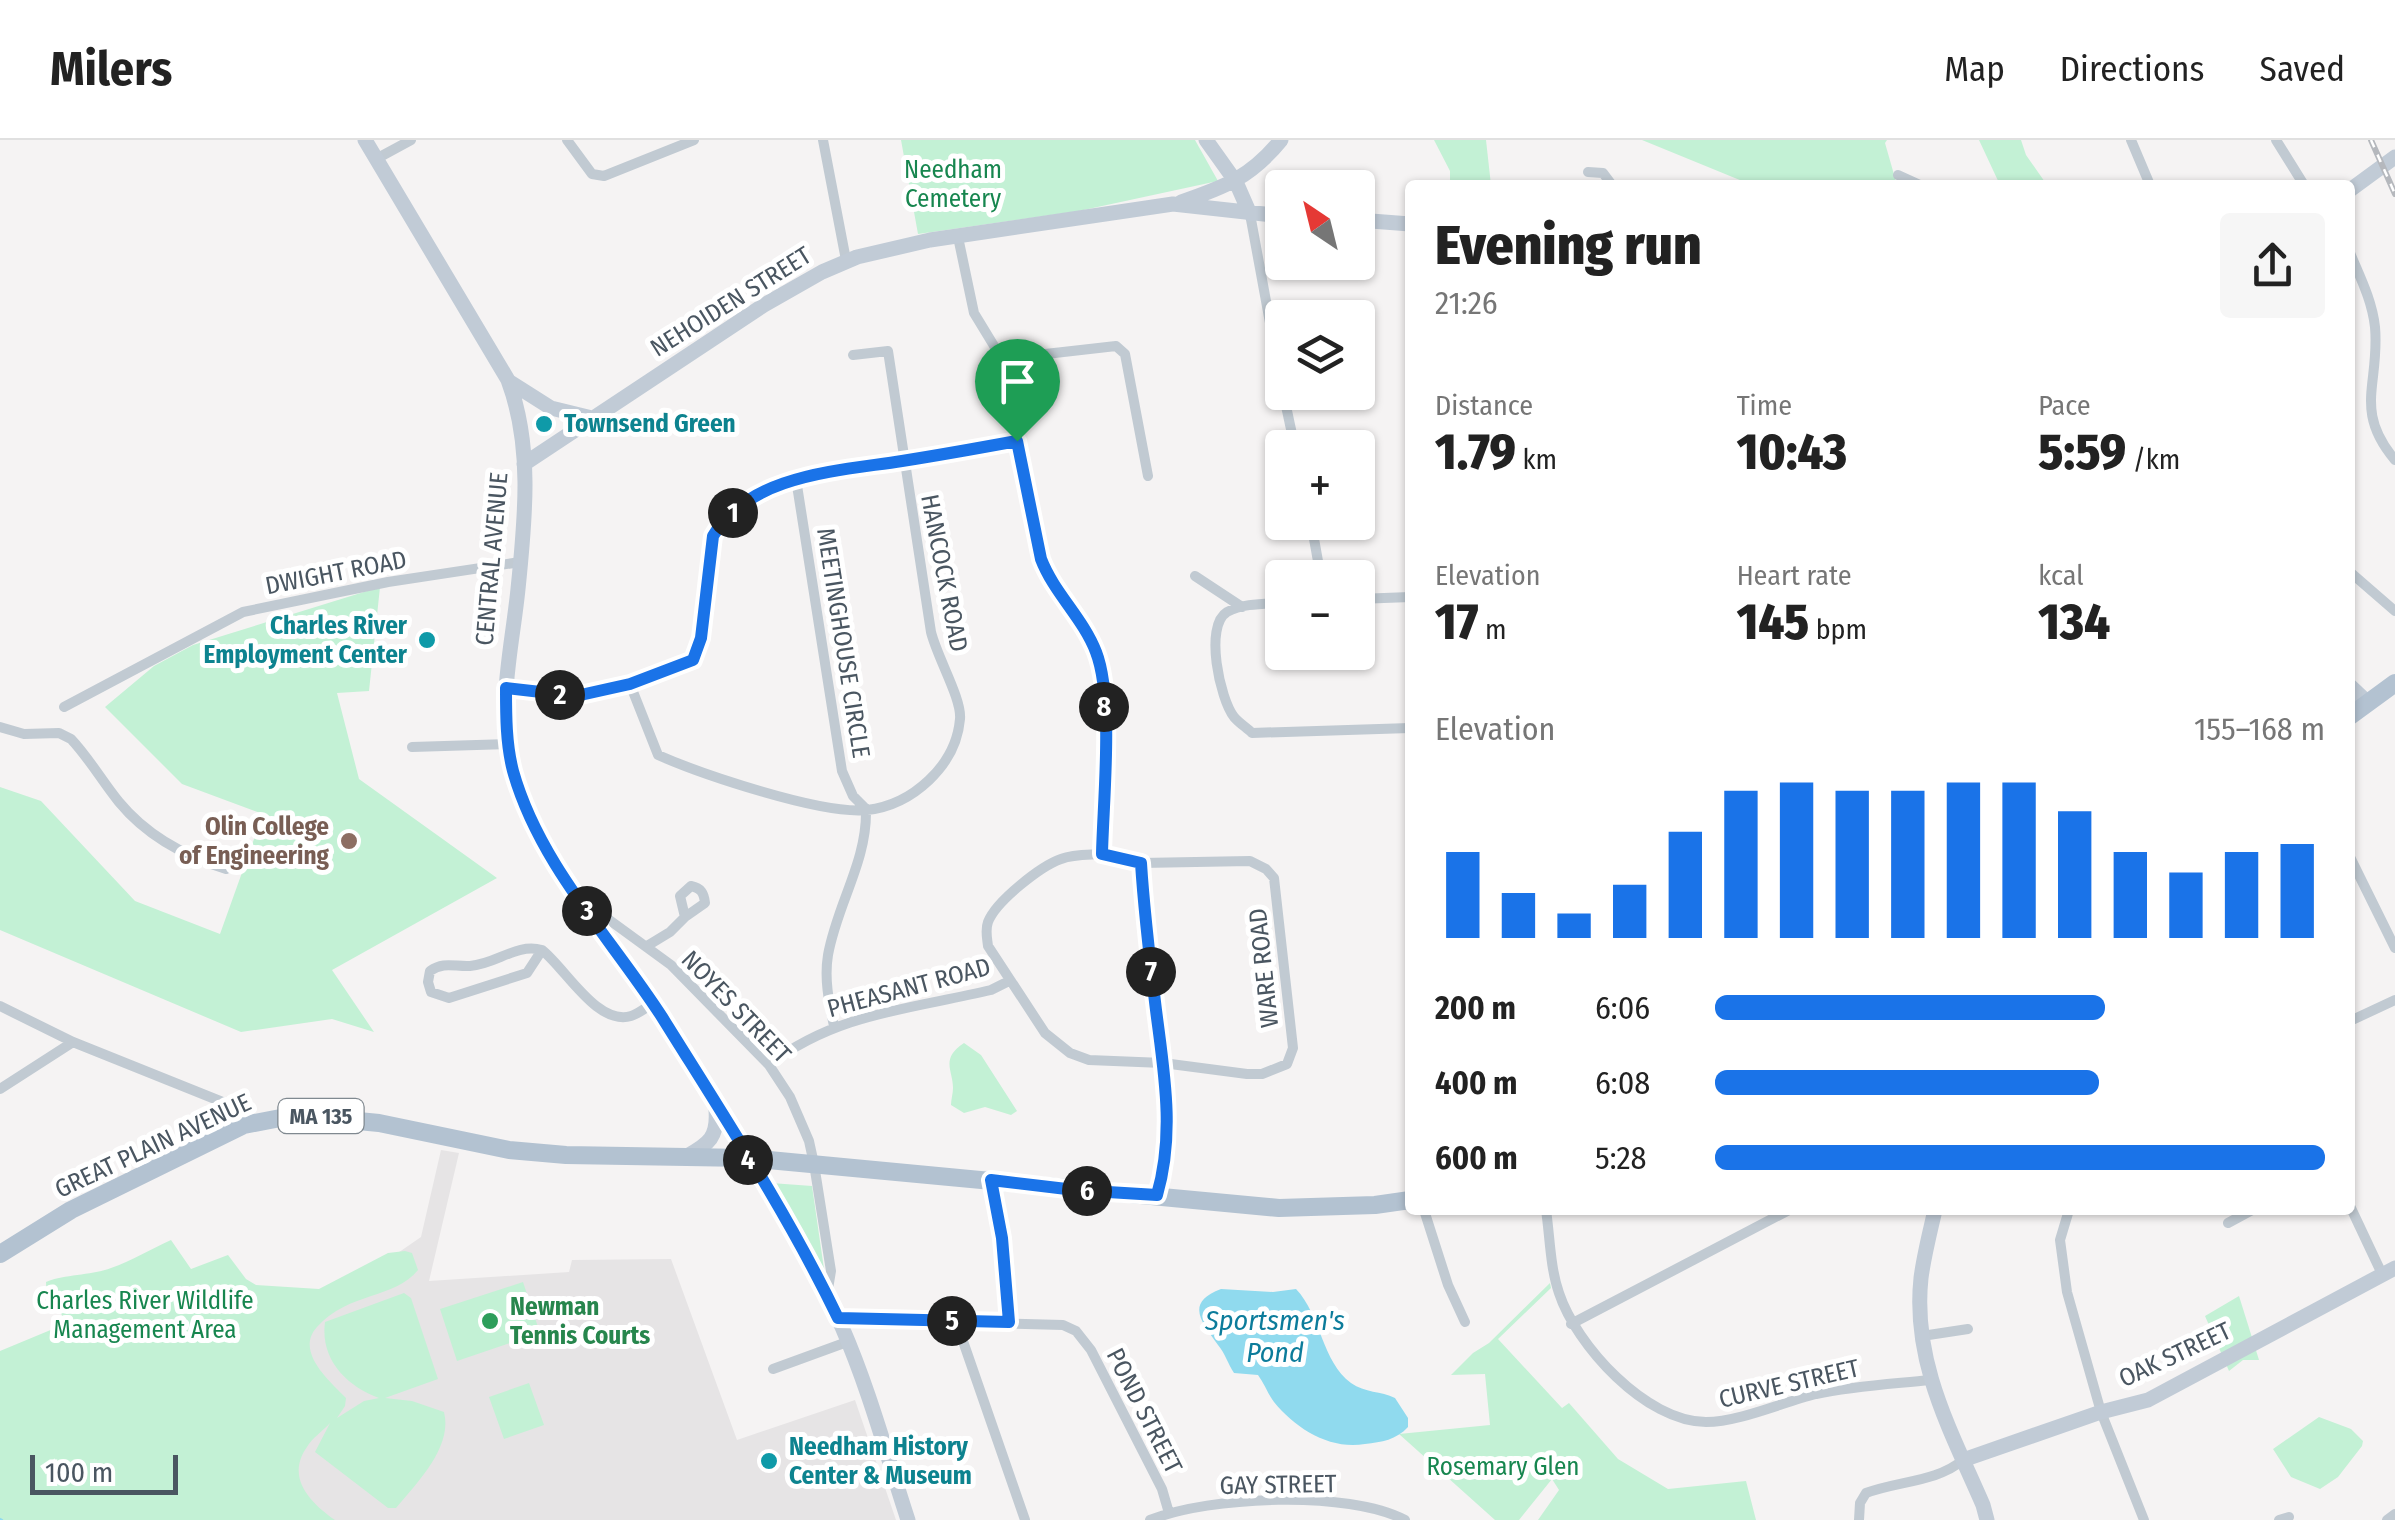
<!DOCTYPE html>
<html lang="en">
<head>
<meta charset="utf-8">
<style>
  body { margin:0; font-family:"Fira Sans Condensed",sans-serif; background:#f6f6f6; color:#222; height:100vh; display:flex; flex-direction:column; font-size:38px; white-space:nowrap }
  * { box-sizing:border-box; margin:0 }
  p { font-size:32px; color:#767676 }
  .icon { flex:none; width:55px; height:55px; fill:none; stroke:currentColor; stroke-width:2; stroke-linecap:round; stroke-linejoin:round }
  .map { position:relative; flex:1; overflow:hidden }
  .side { position:absolute; left:1405px; top:40px; width:950px; height:1035px; display:flex; flex-direction:column; background:#fff; border-radius:10px; box-shadow:0 2px 8px #0004 }
  .side>* { flex:none }
  .needle { width:65px; rotate:325deg }
  .buttons { position:absolute; left:1265px; top:30px; display:grid; gap:20px }
  .buttons a { display:grid; place-items:center; width:110px; height:110px; border-radius:10px; background:#fff; box-shadow:0 2px 8px #0004; font-size:50px }
  .scale { position:absolute; left:30px; bottom:25px; width:148px; box-sizing:border-box; padding-left:10px; border:5px solid #4a5661; border-top:0; font-size:28px; line-height:35px; white-space:nowrap; color:#4a5661; -webkit-text-stroke:8px #fff; paint-order:stroke }
  .pin { position:absolute; display:grid; place-items:center; width:85px; height:85px; color:#fff; margin:-102px -42px; border-radius:50% 50% 50% 0; rotate:-45deg; box-shadow:0 0 10px #0007 }
  .pin .icon { rotate:45deg }
  .km { position:absolute; width:50px; height:50px; margin:-25px; border-radius:50%; background:#222; color:#fff; font-size:28px; line-height:50px; text-align:center }
  .round { display:grid; place-items:center; flex:none; width:105px; height:105px; border-radius:10px; background:#f6f6f6 }
  .summary { display:flex; align-items:center; justify-content:space-between; height:170px; padding:0 30px }
  h1 { font-size:55px; font-weight:800; line-height:75px }
  .figures { display:grid; grid-template-columns:repeat(3,1fr); gap:15px; height:170px; padding:10px 30px }
  .figures div { display:grid; align-content:center }
  .figures b { font-size:50px; font-weight:800 }
  .figures small { font-size:28px; font-weight:400 }
  .figures p { font-size:28px }
  .chart { height:280px; padding:20px 30px }
  .chart p { display:flex; justify-content:space-between }
  .chart svg { width:100%; height:180px; margin-top:10px; stroke:#1a73e8; stroke-width:6 }
  ul { padding:0 30px; list-style:none; font-size:32px }
  li { display:grid; grid-template-columns:160px 120px 1fr; align-items:center; height:75px }
  li i { height:25px; border-radius:12px; background:#1a73e8 }
  header { display:flex; align-items:center; gap:60px; box-sizing:border-box; height:140px; padding:0 50px; background:#fff; border-bottom:2px solid #e0e0e0 }
  header strong { font-size:48px }
  nav { display:flex; gap:55px; margin-inline-start:auto; font-size:35px }
  .map>svg:first-child { display:block }
  .education { fill:#e6e4e5 }
  .green { fill:#c3f1d5 }
  .water { fill:#90daee }
  .lines { fill:none; stroke-linecap:round; stroke-linejoin:round }
  .stream { stroke:#90daee; stroke-width:2.5 }
  .street { stroke:#c1cad2; stroke-width:10 }
  .secondary { stroke:#c1cbd6; stroke-width:15 }
  .primary { stroke:#b3c2d1; stroke-width:18 }
  .rail-casing { stroke:#b5b8bd; stroke-width:6 }
  .rail { stroke:#fff; stroke-width:2.5; stroke-dasharray:8; stroke-linecap:butt }
  .route-casing { stroke:#fff; stroke-width:20 }
  .route { stroke:#1a73e8; stroke-width:12 }
  .culture-dot { fill:#0f9aa8; stroke:#fff; stroke-width:4 }
  .education-dot { fill:#8d6e63; stroke:#fff; stroke-width:4 }
  .leisure-dot { fill:#2e9e5b; stroke:#fff; stroke-width:4 }
  .labels { text-anchor:middle; dominant-baseline:central; stroke-width:10; stroke-linejoin:round; paint-order:stroke }
  .shield { fill:#fff; stroke:#808990; stroke-width:2.5 }
  .shield-label { font-size:22px; font-weight:bold; fill:#4a5661 }
  .park-label { font-size:25px; fill:#17864f; stroke:#fff }
  .street-label { font-size:25px; fill:#4a5661; stroke:#fff }
  .culture-label { font-size:25px; font-weight:bold; fill:#0d838f; stroke:#fff; text-anchor:start }
  .education-label { font-size:25px; font-weight:bold; fill:#785e54; stroke:#fff; text-anchor:end }
  .leisure-label { font-size:25px; font-weight:bold; fill:#27864d; stroke:#fff; text-anchor:start }
  .water-label { font-size:28px; font-style:italic; fill:#0c7c9b; stroke:#fff }
</style>
</head>
<body>
<header>
<strong>Milers</strong>
<nav><a>Map</a><a>Directions</a><a>Saved</a></nav>
</header>
<div class="map">
<svg width="2395" height="1380" viewBox="0 0 2395 1380">
  <rect width="100%" height="100%" fill="#f5f3f3"/>
  <path class="education" d="M 441,1010 L 459,1013 L 429,1141 L 569,1132 L 572,1120 L 671,1119 L 737,1300 L 855,1260 L 896,1380 L 112,1380 L 376,1128 L 421,1097 Z"/>
  <path class="green" d="M 901,0 L 1195,0 L 1218,41 L 1079,71 L 918,94 Z
    M 1434,0 L 1486,0 L 1491,45 L 1450,45 L 1450,31 Z
    M 1642,0 L 1887,0 L 1885,3 L 1897,45 L 1752,45 Z
    M 1979,0 L 2021,0 L 2026,15 L 2047,45 L 2000,45 Z
    M 380,447 L 369,551 L 337,553 L 359,639 L 497,738 L 332,830 L 374,892 L 332,879 L 241,892 L 0,790 L 0,647 L 41,661 L 135,761 L 220,794 L 263,674 L 182,644 L 105,567 L 154,526 L 193,505 Z
    M 964,903 L 981,915 L 1017,971 L 1011,975 L 985,967 L 964,973 L 951,965 C 951,959 953,954 953,948 C 953,930 940,919 964,903 Z
    M 771,1043 L 812,1046 L 825,1136 Z
    M 171,1100 L 191,1129 L 228,1115 L 246,1139 L 256,1145 L 319,1149 L 388,1113 L 405,1111 L 412,1113 L 418,1130 C 395,1159 348,1152 317,1187 C 295,1211 328,1240 346,1258 L 345,1266 L 337,1278 L 364,1261 L 379,1258 C 346,1246 320,1219 325,1182 L 404,1153 L 411,1158 L 438,1239 L 385,1258 L 412,1261 L 444,1272 C 453,1307 417,1343 396,1368 L 388,1368 L 315,1312 L 330,1283 C 323,1291 312,1298 307,1307 C 285,1338 311,1363 335,1380 L 0,1380 L 0,1211 L 65,1184 C 62,1167 46,1161 46,1142 C 60,1135 93,1135 111,1128 C 131,1121 151,1109 171,1100 Z
    M 523,1142 L 540,1193 L 457,1221 L 440,1169 Z
    M 1550,1143 L 1551,1148 L 1498,1199 L 1562,1268 L 1569,1263 L 1618,1319 L 1668,1349 L 1746,1341 L 1756,1380 L 1538,1380 L 1559,1350 L 1552,1339 L 1519,1380 L 1495,1380 L 1399,1294 L 1490,1285 L 1485,1234 L 1451,1235 L 1473,1213 L 1489,1203 Z
    M 2239,1156 L 2259,1220 L 2243,1220 L 2229,1231 L 2205,1176 Z
    M 529,1243 L 544,1285 L 504,1299 L 489,1257 Z
    M 2319,1277 L 2351,1289 L 2363,1301 L 2362,1306 L 2338,1337 L 2320,1349 L 2291,1337 L 2273,1309 Z"/>
  <path class="water" d="M 1221,1149 L 1273,1152 L 1296,1149 C 1321,1175 1322,1222 1351,1243 C 1365,1253 1381,1251 1395,1258 L 1408,1278 L 1408,1287 C 1396,1300 1382,1302 1365,1304 C 1330,1310 1296,1289 1274,1262 C 1268,1254 1264,1243 1258,1235 L 1234,1233 C 1228,1224 1225,1213 1218,1205 C 1202,1182 1184,1163 1221,1149 Z"/>
  <g class="lines">
    <path class="stream" d="M 0,1379 L 2,1380"/>
    <path class="street" d="M 567,0 L 592,34 L 604,36 L 694,0
      M 823,0 L 846,120
      M 2131,0 L 2150,45
      M 2276,0 L 2304,45
      M 376,19 L 411,0
      M 1588,32 L 1603,33 L 1612,45
      M 1898,35 L 1920,45
      M 1250,74 L 1282,248
      M 958,97 L 974,173 L 1002,219 L 1041,419 C 1054,453 1083,478 1096,512 C 1114,558 1103,662 1102,714
      M 2350,113 C 2360,137 2372,160 2375,187 C 2380,244 2353,270 2395,320
      M 1002,219 L 1116,206 L 1125,214 L 1148,336
      M 1283,252 L 1295,308
      M 796,339 L 1017,301
      M 1311,382 L 1321,438
      M 2350,432 L 2395,471
      M 1195,436 L 1242,467
      M 1358,459 L 1410,457
      M 1282,463 C 1265,464 1243,463 1227,472 C 1204,486 1220,559 1234,577 C 1239,583 1247,588 1252,593 L 1410,588
      M 630,544 L 693,520 L 701,498 L 713,395 C 730,367 766,351 796,339 L 842,631 L 853,656 L 866,669
      M 507,548 L 576,556 L 630,544 L 658,615 C 701,634 822,675 867,670 C 912,665 956,626 960,579 C 962,559 937,517 931,492 L 888,211 L 853,215
      M 64,567 L 243,472 L 388,442 L 520,422
      M 0,587 L 24,594 L 59,593 L 71,599 C 89,618 102,641 119,662 C 147,696 184,716 226,729
      M 412,607 L 509,604
      M 1102,714 L 1141,723 L 1250,721 L 1266,729 L 1274,738 L 1293,908 L 1287,924 L 1262,934 L 1247,934 L 1163,923 L 1089,920 L 1070,913 L 1045,893 L 988,806 C 987,797 985,790 988,782 C 996,761 1041,726 1061,719 C 1074,714 1088,715 1102,714 Z
      M 2350,717 L 2395,808
      M 1141,723 C 1144,772 1150,821 1156,870 C 1164,933 1175,993 1157,1055
      M 586,763 L 671,825 L 769,925 L 790,957 L 809,1001 L 814,1024 L 831,1131 L 827,1155
      M 647,806 L 670,792 L 685,777 L 680,756 L 691,746 C 701,748 704,753 705,763 L 685,777
      M 542,810 C 516,803 497,824 470,826 C 455,827 444,821 430,831 L 428,842 L 431,852 L 449,858 L 527,833 L 542,810 C 566,829 597,886 631,876 C 638,874 646,867 653,864
      M 0,866 L 73,902 L 230,965 L 240,973 L 244,985
      M 2350,881 L 2395,860
      M 834,886 C 829,862 824,839 828,815 C 837,764 867,722 866,670
      M 769,925 C 836,873 911,869 991,850 L 1009,841
      M 0,949 L 73,902
      M 991,1040 L 1002,1098 L 1009,1182
      M 2350,1066 L 2382,1134
      M 1424,1070 L 1448,1145 L 1465,1182
      M 1546,1070 C 1550,1097 1550,1127 1559,1153 C 1576,1205 1646,1282 1706,1282 C 1739,1282 1783,1262 1816,1254 C 1853,1246 1892,1244 1930,1240
      M 2069,1070 L 2060,1100 L 2067,1152 L 2101,1272 L 2144,1380
      M 2228,1083 L 2252,1070
      M 837,1179 L 1063,1185 L 1076,1191 L 1091,1210 L 1162,1349 L 1169,1373
      M 956,1181 L 1025,1380
      M 1571,1184 L 1789,1070
      M 1922,1196 L 1968,1189
      M 773,1229 L 847,1202
      M 1150,1380 C 1210,1356 1348,1350 1405,1380
      M 1859,1380 L 1860,1363 L 1866,1353 C 1897,1341 1937,1342 1963,1320
      M 2279,1380 L 2289,1377
      M 2387,1380 L 2395,1374"/>
    <path class="secondary" d="M 365,0 L 508,240 C 533,306 525,380 518,449 C 512,510 494,576 515,636 C 549,732 618,809 672,893 C 699,936 724,980 750,1023 C 782,1076 816,1130 842,1187 C 869,1249 887,1316 908,1380
      M 1206,0 L 1236,42 L 1250,74
      M 2350,50 L 2395,17
      M 1181,62 C 1225,47 1251,37 1281,0
      M 1358,80 L 1410,84
      M 510,242 L 551,268 L 596,279
      M 524,324 L 764,165 L 822,132 L 857,117 L 930,100 L 1173,64 L 1282,76
      M 2350,546 L 2368,563
      M 687,1016 C 709,1004 718,997 716,970
      M 1935,1070 C 1930,1092 1924,1115 1921,1138 C 1912,1222 1951,1291 1983,1365 L 1987,1380
      M 1963,1320 L 2101,1272 L 2148,1260 L 2395,1128"/>
    <path class="primary" d="M 2350,576 L 2395,543
      M 0,1114 L 71,1070 L 244,985 L 296,975 L 379,983 L 509,1010 L 566,1015 L 747,1018 L 1279,1068 L 1375,1065 L 1410,1060"/>
    <g class="rail-casing">
      <path id="rail" d="M 2371,0 L 2395,54"/>
    </g>
    <use href="#rail" class="rail"/>
  </g>
  <g class="lines">
    <g class="route-casing">
      <path id="route" d="M 1017,301 L 1041,419 C 1054,453 1083,478 1096,512 C 1114,558 1103,662 1102,714 L 1141,723 C 1144,772 1150,821 1156,870 C 1164,933 1175,993 1157,1055 L 1075,1050 L 991,1040 L 1002,1098 L 1009,1182 L 838,1178 C 788,1074 723,975 662,877 C 611,798 539,724 513,631 C 506,604 506,575 506,548 L 576,556 L 630,544 L 693,520 L 701,498 L 713,396 C 750,334 839,331 902,321 C 940,315 979,308 1017,301 Z"/>
    </g>
    <use href="#route" class="route"/>
  </g>
  <g class="culture-dot">
    <circle cx="544" cy="284" r="10"/>
    <circle cx="427" cy="500" r="10"/>
    <circle cx="769" cy="1321" r="10"/>
  </g>
  <circle class="education-dot" cx="349" cy="701" r="10"/>
  <circle class="leisure-dot" cx="490" cy="1181" r="10"/>
  <g class="labels">
    <rect class="shield" x="278.5" y="959" width="85" height="34" rx="8"/>
    <g class="shield-label">
      <text x="321" y="976">MA 135</text>
    </g>
    <g class="park-label">
      <text x="953" y="30">Needham<tspan x="953" dy="29">Cemetery</tspan></text>
      <text x="145" y="1161">Charles River Wildlife<tspan x="145" dy="29">Management Area</tspan></text>
      <text x="1503" y="1327">Rosemary Glen</text>
    </g>
    <g class="street-label">
      <text transform="translate(731 162) rotate(-32)">NEHOIDEN STREET</text>
      <text transform="translate(492 419) rotate(-85)">CENTRAL AVENUE</text>
      <text transform="translate(336 433) rotate(-11)">DWIGHT ROAD</text>
      <text transform="translate(944 433) rotate(79)">HANCOCK ROAD</text>
      <text transform="translate(843 503) rotate(81)">MEETINGHOUSE CIRCLE</text>
      <text transform="translate(1264 828) rotate(-96)">WARE ROAD</text>
      <text transform="translate(909 848) rotate(-15)">PHEASANT ROAD</text>
      <text transform="translate(736 867) rotate(46)">NOYES STREET</text>
      <text transform="translate(153 1006) rotate(-25)">GREAT PLAIN AVENUE</text>
      <text transform="translate(2175 1215) rotate(-25)">OAK STREET</text>
      <text transform="translate(1789 1244) rotate(-13)">CURVE STREET</text>
      <text transform="translate(1144 1271) rotate(63)">POND STREET</text>
      <text transform="translate(1278 1345) rotate(-1)">GAY STREET</text>
    </g>
    <g class="culture-label">
      <text x="564" y="284">Townsend Green</text>
      <text x="407" y="486" text-anchor="end">Charles River<tspan x="407" dy="29">Employment Center</tspan></text>
      <text x="789" y="1307">Needham History<tspan x="789" dy="29">Center &amp; Museum</tspan></text>
    </g>
    <g class="education-label">
      <text x="329" y="687">Olin College<tspan x="329" dy="29">of Engineering</tspan></text>
    </g>
    <g class="leisure-label">
      <text x="510" y="1167">Newman<tspan x="510" dy="29">Tennis Courts</tspan></text>
    </g>
    <g class="water-label">
      <text x="1275" y="1180">Sportsmen's<tspan x="1275" dy="32">Pond</tspan></text>
    </g>
  </g>
</svg>
<div class="buttons">
<a><svg class="needle" viewBox="-14 -14 28 28"><path d="M0-13l5 13h-10z" fill="#e53935"/><path d="M0 13l5-13h-10z" fill="#767676"/></svg></a>
<a><svg class="icon" aria-label="layers" viewBox="0 0 24 24"><path d="M12 4l9 5-9 5-9-5zM3 14l9 5 9-5"/></svg></a>
<a>+</a>
<a>−</a>
</div>
<div class="scale">100 m</div>
<div class="pin" style="left:1017px;top:301px;background:#1e9e55"><svg class="icon" aria-label="arrive" viewBox="0 0 24 24"><path d="M6 21V4h12l-3 4 3 4H6"/></svg></div>
<b class="km" style="left:733px;top:373px">1</b>
<b class="km" style="left:560px;top:555px">2</b>
<b class="km" style="left:587px;top:771px">3</b>
<b class="km" style="left:748px;top:1020px">4</b>
<b class="km" style="left:952px;top:1181px">5</b>
<b class="km" style="left:1087px;top:1051px">6</b>
<b class="km" style="left:1151px;top:832px">7</b>
<b class="km" style="left:1104px;top:567px">8</b>
<section class="side">
<div class="summary"><div><h1>Evening run</h1><p>21:26</p></div><a class="round"><svg class="icon" aria-label="share" viewBox="0 0 24 24"><path d="M12 15V3M7 8l5-5 5 5M5 13v7h14v-7"/></svg></a></div>
<div class="figures">
<div><p>Distance</p><b>1.79<small> km</small></b></div>
<div><p>Time</p><b>10:43</b></div>
<div><p>Pace</p><b>5:59<small> /km</small></b></div>
</div>
<div class="figures">
<div><p>Elevation</p><b>17<small> m</small></b></div>
<div><p>Heart rate</p><b>145<small> bpm</small></b></div>
<div><p>kcal</p><b>134</b></div>
</div>
<div class="chart"><p><span>Elevation</span>155–168 m</p>
<svg viewBox="0 0 160 44" preserveAspectRatio="none"><path d="M5 44V23M15 44V33M25 44V38M35 44V31M45 44V18M55 44V8M65 44V6M75 44V8M85 44V8M95 44V6M105 44V6M115 44V13M125 44V23M135 44V28M145 44V23M155 44V21"/></svg>
</div>
<ul>
<li><b>200 m</b>6:06<i style="width:64%"></i></li>
<li><b>400 m</b>6:08<i style="width:63%"></i></li>
<li><b>600 m</b>5:28<i style="width:100%"></i></li>
</ul>
</section>
</div>
</body>
</html>
